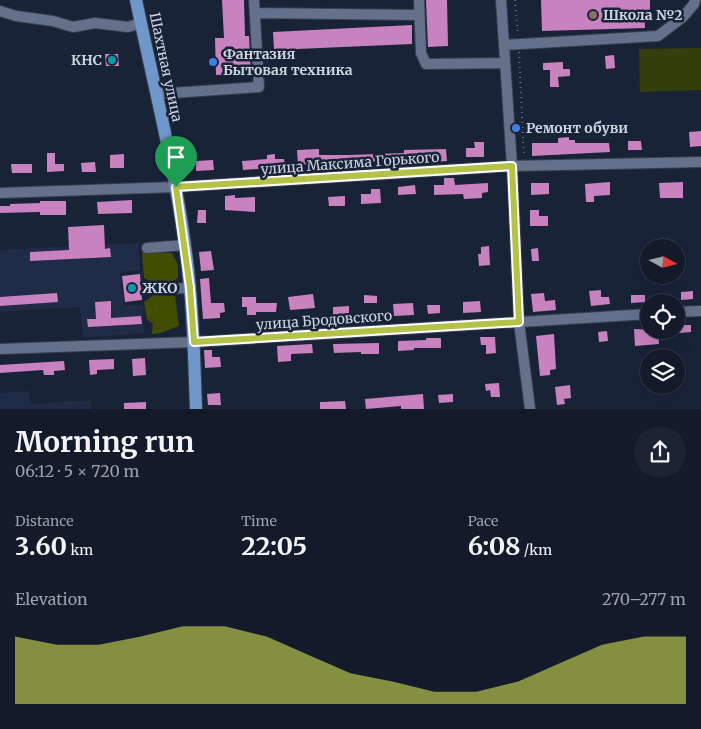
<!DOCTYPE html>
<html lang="en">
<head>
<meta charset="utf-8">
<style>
  body { margin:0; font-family:Merriweather,serif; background:#1c2332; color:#f1f3f6; height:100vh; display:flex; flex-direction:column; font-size:19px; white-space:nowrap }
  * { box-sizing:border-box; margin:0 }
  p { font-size:16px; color:#9da1a8 }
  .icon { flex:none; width:28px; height:28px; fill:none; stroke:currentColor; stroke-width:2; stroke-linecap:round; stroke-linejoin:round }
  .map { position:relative; height:409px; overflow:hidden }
  .side { display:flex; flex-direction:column; background:#131a2a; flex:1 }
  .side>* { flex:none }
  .needle { width:32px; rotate:98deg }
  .controls { position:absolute; left:640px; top:239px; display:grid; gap:10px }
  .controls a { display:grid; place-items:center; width:45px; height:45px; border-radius:50%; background:#131a2a; box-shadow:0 5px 20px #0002,0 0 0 1px #323847; font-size:25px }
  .pin { position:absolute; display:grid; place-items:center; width:42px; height:42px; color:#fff; margin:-51px -21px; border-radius:50% 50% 50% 0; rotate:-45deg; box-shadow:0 0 5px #0007 }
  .pin .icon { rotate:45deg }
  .round { display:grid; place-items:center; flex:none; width:52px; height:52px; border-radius:26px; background:#1c2332 }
  .headline { display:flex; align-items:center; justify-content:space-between; height:85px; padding:0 15px }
  h1 { font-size:28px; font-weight:700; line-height:38px }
  .stats { display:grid; grid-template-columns:repeat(3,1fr); gap:8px; height:85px; padding:5px 15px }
  .stats div { display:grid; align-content:center }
  .stats b { font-size:25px; font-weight:700 }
  .stats small { font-size:14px; font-weight:400 }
  .stats p { font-size:14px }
  .chart { height:140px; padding:10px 15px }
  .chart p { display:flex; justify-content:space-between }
  .chart svg { width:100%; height:90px; margin-top:5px; fill:#b5c24a; opacity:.7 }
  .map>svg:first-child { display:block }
  .built { fill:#202b46 }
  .green { fill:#353f0b }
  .forest { fill:#414e01 }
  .building { fill:#c882c0 }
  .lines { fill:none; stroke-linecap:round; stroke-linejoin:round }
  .minor-casing { stroke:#383f52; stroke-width:12 }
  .major-casing { stroke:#383f52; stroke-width:14 }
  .path { stroke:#677082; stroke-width:2; stroke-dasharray:1 4; stroke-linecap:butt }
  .minor { stroke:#65718b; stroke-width:10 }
  .major { stroke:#7097c9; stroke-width:12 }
  .route-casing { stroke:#fff; stroke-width:10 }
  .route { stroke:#b5c24a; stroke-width:6 }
  .education-dot { fill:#8d6e63; stroke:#192338; stroke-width:2 }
  .culture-dot { fill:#0f9aa8; stroke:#192338; stroke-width:2 }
  .shop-dot { fill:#3f7fe0; stroke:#192338; stroke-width:2 }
  .labels { text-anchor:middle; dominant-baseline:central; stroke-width:5; stroke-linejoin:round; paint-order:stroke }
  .poi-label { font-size:14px; font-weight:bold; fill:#ccd4e2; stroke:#192338; text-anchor:start }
  .street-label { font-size:14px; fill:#ccd4e2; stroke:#192338 }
</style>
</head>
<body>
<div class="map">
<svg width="701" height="409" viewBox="0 0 701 409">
  <rect width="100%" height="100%" fill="#192338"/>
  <path class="built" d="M 138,243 L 140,270 L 120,272 L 124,306 L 143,305 L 144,333 L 83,338 L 80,307 L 0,312 L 0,250 Z
    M 29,391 L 31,404 L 91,400 L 92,409 L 0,409 L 0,393 Z"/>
  <path class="green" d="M 701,48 L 701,90 L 640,92 L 639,49 Z"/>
  <path class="forest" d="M 142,251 L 172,253 L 178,265 L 178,278 L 170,283 L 157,280 L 155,285 L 144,278 Z
    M 154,295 L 175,296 L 179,326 C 169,329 163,334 152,334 L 153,324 L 147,319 L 144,302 Z"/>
  <path class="building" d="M 222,0 L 244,0 L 245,36 L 249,36 L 251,74 L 216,75 L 215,38 L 224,38 Z
    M 426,0 L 447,0 L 448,46 L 428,47 Z
    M 541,0 L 650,0 L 650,11 L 644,11 L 645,28 L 542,31 Z
    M 412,25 L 412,44 L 274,50 L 273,32 Z
    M 105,54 L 118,54 L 119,66 L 106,66 Z
    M 614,55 L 615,68 L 606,69 L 605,56 Z
    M 563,62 L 563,69 L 570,69 L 570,76 L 558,77 L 559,87 L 550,87 L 550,70 L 543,70 L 543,63 Z
    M 701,131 L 701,146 L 690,147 L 689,132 Z
    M 569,137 L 569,140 L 575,140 L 575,143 L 609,143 L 610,152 L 532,156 L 532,143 L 558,143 L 558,138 Z
    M 628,141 L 641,141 L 642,150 L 628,150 Z
    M 474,142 L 484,142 L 484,157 L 466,157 L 466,148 L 475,148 Z
    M 319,149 L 319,155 L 350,155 L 404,153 L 404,150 L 446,149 L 447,161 L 432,162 L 432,160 L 357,162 L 357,165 L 350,165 L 350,164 L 310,164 L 298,165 L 297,150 Z
    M 47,153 L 55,153 L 55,164 L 64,164 L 64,171 L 47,172 Z
    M 124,154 L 124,168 L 110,168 L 110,155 Z
    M 275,154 L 275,159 L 284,159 L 285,167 L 243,170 L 242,161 L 267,159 L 267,155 Z
    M 213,160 L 214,170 L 196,171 L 196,161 Z
    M 95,162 L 96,172 L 82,172 L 81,163 Z
    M 11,164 L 32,164 L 32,173 L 12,173 Z
    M 444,178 L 454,178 L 455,185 L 488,183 L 488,192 L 482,193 L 482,198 L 464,199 L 463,194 L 434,195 L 434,185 L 444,185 Z
    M 610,182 L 610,195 L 594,196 L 594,202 L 586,202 L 585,184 Z
    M 683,182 L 683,198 L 660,198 L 659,183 Z
    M 531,183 L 549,183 L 549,194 L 531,195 Z
    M 415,185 L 416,194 L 398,195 L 398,187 Z
    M 371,189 L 380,189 L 381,203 L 361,204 L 361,194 L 371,194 Z
    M 235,195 L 235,198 L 255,197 L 255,212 L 225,210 L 225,196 Z
    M 345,196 L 345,206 L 329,206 L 328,197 Z
    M 132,200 L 132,213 L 98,214 L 97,202 Z
    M 40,201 L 66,201 L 66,215 L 40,215 L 40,212 L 0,213 L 0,206 L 10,206 L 10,204 L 40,203 Z
    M 198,210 L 206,210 L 206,223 L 197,223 Z
    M 530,210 L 539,210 L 539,216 L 548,216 L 548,226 L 530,226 Z
    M 104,225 L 105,249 L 110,248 L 111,257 L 30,261 L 30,252 L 69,250 L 68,227 Z
    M 489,246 L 490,265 L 479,266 L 478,254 L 481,254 L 481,247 Z
    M 538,248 L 539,261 L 532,261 L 531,249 Z
    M 211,251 L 214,270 L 201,271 L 199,252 Z
    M 140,274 L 142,300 L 125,302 L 122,276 Z
    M 209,278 L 211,303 L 224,303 L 225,312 L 220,313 L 220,318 L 203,319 L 200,279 Z
    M 601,290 L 601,297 L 609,297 L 610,304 L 591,306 L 589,291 Z
    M 693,291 L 693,299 L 681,300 L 681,292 Z
    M 57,293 L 58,302 L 0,306 L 0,297 Z
    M 544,293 L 545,301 L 555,300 L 556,310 L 533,312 L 531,294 Z
    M 313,294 L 315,308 L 290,310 L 288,297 Z
    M 364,295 L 377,296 L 377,303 L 364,303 Z
    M 631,295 L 645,295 L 645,302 L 631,303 Z
    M 242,297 L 256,297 L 256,303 L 277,303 L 276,312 L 256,312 L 256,315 L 247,315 L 247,307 L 242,307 Z
    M 111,301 L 111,318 L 141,316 L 142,324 L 88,327 L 87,319 L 96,319 L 95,302 Z
    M 480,301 L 481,312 L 463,313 L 463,302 Z
    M 413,303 L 414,315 L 394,316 L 393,304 Z
    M 427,305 L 440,305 L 440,313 L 428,314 Z
    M 349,306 L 349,315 L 333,316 L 333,307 Z
    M 678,325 L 691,325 L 691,332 L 679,333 Z
    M 634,329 L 658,330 L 659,344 L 635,346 Z
    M 607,331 L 608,341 L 599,342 L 598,332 Z
    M 554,334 L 556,369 L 550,370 L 550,375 L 540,376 L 536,336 Z
    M 480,337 L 495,337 L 496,353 L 486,354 L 486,345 L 481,345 Z
    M 426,338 L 441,338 L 441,348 L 414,348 L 414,350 L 398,351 L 398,341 L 426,340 Z
    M 379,343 L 379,354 L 361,354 L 361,352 L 334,353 L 333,344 Z
    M 312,344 L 313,353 L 291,354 L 291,361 L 278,362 L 277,346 Z
    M 204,350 L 212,350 L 212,357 L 220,357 L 221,367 L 205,368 Z
    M 145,358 L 146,375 L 133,376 L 132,359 Z
    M 114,359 L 114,369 L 97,370 L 97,374 L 90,375 L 89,360 Z
    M 64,361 L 65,370 L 54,371 L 54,375 L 44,375 L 43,370 L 0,373 L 0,365 Z
    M 499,383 L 500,397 L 491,397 L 490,390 L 486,391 L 485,384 Z
    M 570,385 L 571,398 L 564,399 L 565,404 L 557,405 L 555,387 Z
    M 220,393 L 221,405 L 208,405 L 207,394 Z
    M 423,394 L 424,409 L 401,409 L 401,406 L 366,409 L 365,399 Z
    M 453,394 L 453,402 L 439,403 L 438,395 Z
    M 345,401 L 346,409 L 320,409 L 320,402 Z
    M 146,402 L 146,409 L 124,409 L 124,403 Z"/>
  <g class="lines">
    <g class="minor-casing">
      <path id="minor" d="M 419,0 L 421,53 L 426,64 L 504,63
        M 501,0 L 512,166 L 519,322 L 530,409
        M 0,11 L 16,16 L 53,21 L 73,27 L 95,23 L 128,27 L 141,23
        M 255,13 L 419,15
        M 504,45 L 658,36 L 683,17 L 694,4 L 695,0
        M 157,94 L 259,87 L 254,0
        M 0,193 L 176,187 L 512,166 L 701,162
        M 147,248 L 185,245
        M 156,289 L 190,288
        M 676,312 L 701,311
        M 0,349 L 194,342 L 649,314"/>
    </g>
    <g class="major-casing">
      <path id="major" d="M 136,0 C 153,82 174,163 185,246 C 193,300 194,355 196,409"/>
    </g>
    <path class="path" d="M 515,0 L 518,35
      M 519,52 L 524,157"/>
    <use href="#minor" class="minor"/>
    <use href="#major" class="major"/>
  </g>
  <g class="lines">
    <g class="route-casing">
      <path id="route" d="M 512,166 L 519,322 L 194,342 L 190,288 L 176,187 Z"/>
    </g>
    <use href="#route" class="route"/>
  </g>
  <circle class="education-dot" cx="593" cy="15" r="5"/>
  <g class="culture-dot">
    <circle cx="112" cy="60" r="5"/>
    <circle cx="132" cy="288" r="5"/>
  </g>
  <g class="shop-dot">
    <circle cx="213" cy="62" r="5"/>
    <circle cx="516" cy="128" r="5"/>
  </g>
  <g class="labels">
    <g class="poi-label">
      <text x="603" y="15">Школа №2</text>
      <text x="223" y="54">Фантазия<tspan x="223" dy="16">Бытовая техника</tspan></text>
      <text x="102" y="60" text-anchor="end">КНС</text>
      <text x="526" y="128">Ремонт обуви</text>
      <text x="142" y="288">ЖКО</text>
    </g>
    <g class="street-label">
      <text transform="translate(166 67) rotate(78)">Шахтная улица</text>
      <text transform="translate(350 163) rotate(-4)">улица Максима Горького</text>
      <text transform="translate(324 320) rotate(-4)">улица Бродовского</text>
    </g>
  </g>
</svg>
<div class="controls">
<a><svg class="needle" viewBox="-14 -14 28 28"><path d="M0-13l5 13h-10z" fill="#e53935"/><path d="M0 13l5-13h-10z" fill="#9da1a8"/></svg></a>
<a><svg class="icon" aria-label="locate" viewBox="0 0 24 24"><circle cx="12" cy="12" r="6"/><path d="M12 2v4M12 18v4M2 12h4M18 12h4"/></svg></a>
<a><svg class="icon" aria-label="layers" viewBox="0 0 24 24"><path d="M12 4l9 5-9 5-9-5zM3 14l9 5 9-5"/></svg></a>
</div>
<div class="pin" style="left:176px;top:187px;background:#1e9e55"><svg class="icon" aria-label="arrive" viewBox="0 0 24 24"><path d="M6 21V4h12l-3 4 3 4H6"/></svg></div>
</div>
<section class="side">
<div class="headline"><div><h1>Morning run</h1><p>06:12 · 5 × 720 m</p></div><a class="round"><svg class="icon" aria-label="share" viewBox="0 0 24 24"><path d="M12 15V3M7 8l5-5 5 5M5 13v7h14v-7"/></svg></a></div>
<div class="stats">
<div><p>Distance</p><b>3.60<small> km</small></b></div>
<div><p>Time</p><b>22:05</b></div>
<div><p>Pace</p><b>6:08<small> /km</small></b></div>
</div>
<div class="chart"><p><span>Elevation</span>270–277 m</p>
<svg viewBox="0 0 160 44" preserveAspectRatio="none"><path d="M0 44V11L10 15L20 15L30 11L40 6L50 6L60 11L70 20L80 29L90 33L100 38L110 38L120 33L130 24L140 15L150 11L160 11V44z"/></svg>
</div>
</section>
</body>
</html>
